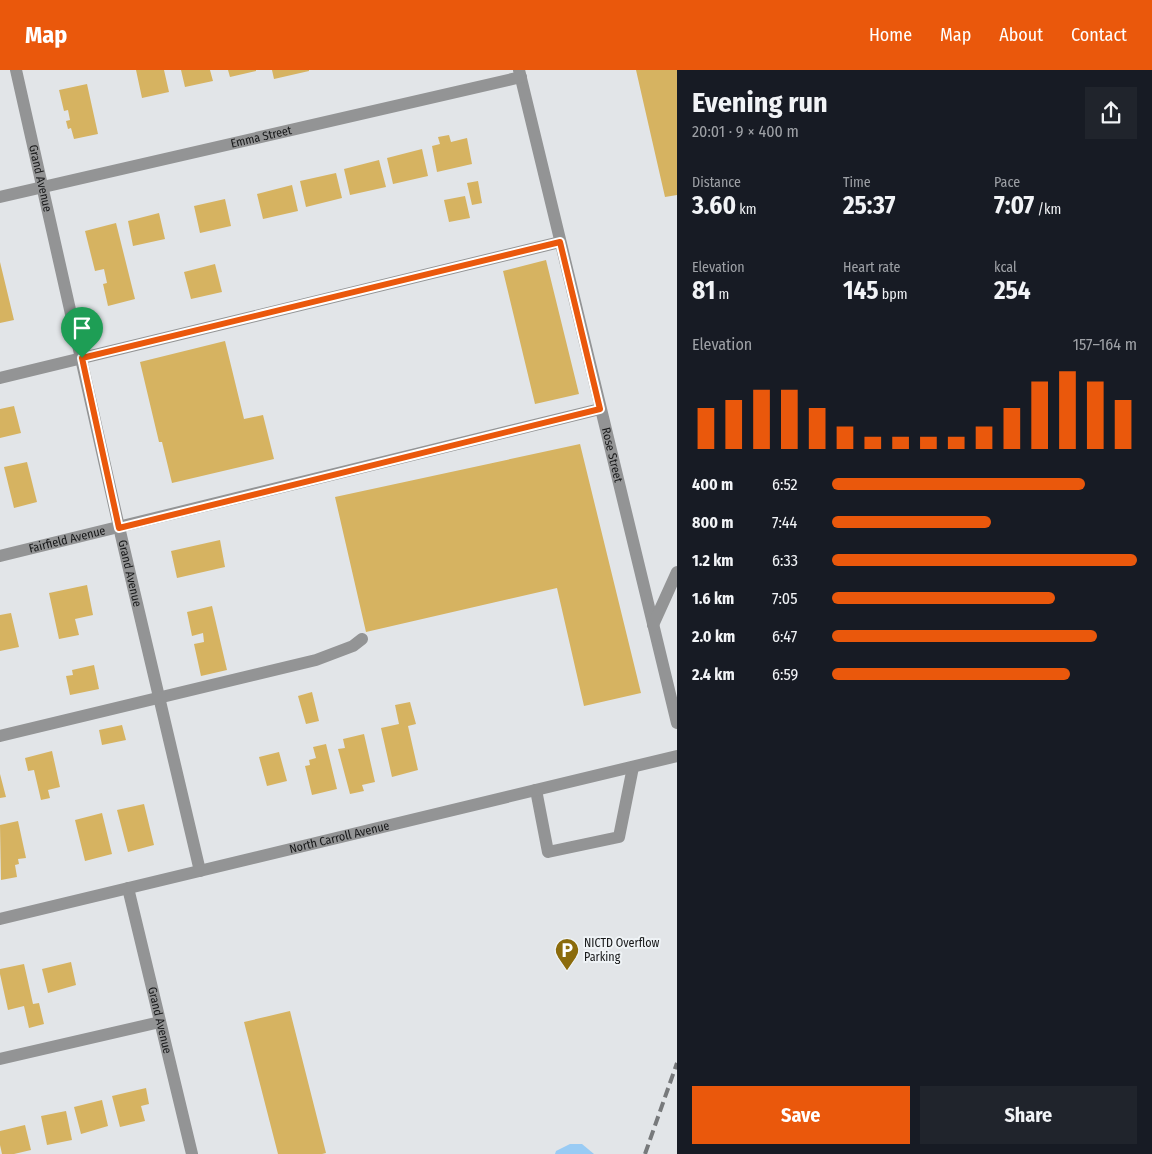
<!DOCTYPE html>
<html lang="en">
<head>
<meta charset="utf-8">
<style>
  body { margin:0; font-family:"Fira Sans Condensed",sans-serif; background:#20242c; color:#f1f3f6; height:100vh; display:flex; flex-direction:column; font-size:19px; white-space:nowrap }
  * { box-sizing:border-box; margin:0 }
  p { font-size:16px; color:#9ea1a6 }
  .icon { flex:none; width:28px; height:28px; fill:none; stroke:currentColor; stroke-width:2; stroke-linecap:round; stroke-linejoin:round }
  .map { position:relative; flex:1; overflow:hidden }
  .details { display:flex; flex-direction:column; background:#171b24; width:475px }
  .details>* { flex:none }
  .pin { position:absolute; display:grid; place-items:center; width:42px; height:42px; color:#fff; margin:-51px -21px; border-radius:50% 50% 50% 0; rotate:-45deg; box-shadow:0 0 5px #0007 }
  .pin .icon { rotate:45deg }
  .round { display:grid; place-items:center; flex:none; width:52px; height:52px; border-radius:0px; background:#20242c }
  .head { display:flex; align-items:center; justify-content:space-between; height:85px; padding:0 15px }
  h1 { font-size:28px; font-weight:700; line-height:38px }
  .stats { display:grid; grid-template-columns:repeat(3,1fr); gap:8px; height:85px; padding:5px 15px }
  .stats div { display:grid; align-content:center }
  .stats b { font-size:25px; font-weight:700 }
  .stats small { font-size:14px; font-weight:400 }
  .stats p { font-size:14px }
  .chart { height:140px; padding:10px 15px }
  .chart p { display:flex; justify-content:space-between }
  .chart svg { width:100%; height:90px; margin-top:5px; stroke:#ea580c; stroke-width:6 }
  .action { display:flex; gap:10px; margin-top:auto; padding:10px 15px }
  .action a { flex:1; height:58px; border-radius:0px; background:#ea580c; color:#fff; font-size:20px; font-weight:700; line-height:58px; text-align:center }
  .action a+a { background:#20242c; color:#f1f3f6 }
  ul { padding:0 15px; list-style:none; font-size:16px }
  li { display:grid; grid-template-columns:80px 60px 1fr; align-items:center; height:38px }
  li i { height:12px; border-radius:6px; background:#ea580c }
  header { display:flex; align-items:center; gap:30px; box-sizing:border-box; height:70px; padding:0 25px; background:#ea580c; color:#fff }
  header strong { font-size:24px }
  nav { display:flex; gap:28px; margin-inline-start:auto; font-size:18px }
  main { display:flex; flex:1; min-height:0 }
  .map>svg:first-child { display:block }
  .green { fill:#99cbf4 }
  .building { fill:#d6b361 }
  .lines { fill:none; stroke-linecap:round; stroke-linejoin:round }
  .minor { stroke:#939495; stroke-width:12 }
  .rail { stroke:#77797b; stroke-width:4; stroke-dasharray:10 5; stroke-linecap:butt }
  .route-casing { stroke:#fff; stroke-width:10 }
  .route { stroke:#ea580c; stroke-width:6 }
  .labels { text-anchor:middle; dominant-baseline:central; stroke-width:4; stroke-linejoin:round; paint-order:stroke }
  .street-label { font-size:12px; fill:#171819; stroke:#eff3f6 }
  .poi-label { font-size:12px; fill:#171819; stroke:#eff3f6; text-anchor:start }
</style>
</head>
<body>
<header>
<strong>Map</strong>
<nav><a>Home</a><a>Map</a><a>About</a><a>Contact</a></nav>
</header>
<main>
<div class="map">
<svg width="677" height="1084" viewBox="0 0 677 1084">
  <rect width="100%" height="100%" fill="#e2e5e8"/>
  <path class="green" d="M 570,1074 L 582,1074 L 594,1084 L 555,1084 L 556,1081 Z"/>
  <path class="building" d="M 136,0 L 164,0 L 169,22 L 142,28 Z
    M 181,0 L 210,0 L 213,11 L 185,17 Z
    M 228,0 L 256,0 L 256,1 L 230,7 Z
    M 272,0 L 309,0 L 309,1 L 274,9 Z
    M 636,0 L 677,0 L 677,125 L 665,127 Z
    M 87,14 L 98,64 L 74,69 L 71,58 L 68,59 L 66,51 L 70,50 L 68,40 L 64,41 L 59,20 Z
    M 449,65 L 451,72 L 467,68 L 472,94 L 437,102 L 432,76 L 440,74 L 438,67 Z
    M 422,79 L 428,106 L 393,114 L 387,88 Z
    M 379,90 L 386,117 L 350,125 L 344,99 Z
    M 336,103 L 342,128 L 306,137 L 300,111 Z
    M 478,111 L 482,133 L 472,135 L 467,113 Z
    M 292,115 L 298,141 L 263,149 L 257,124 Z
    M 465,126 L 470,148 L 449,152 L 444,130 Z
    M 225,129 L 231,156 L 200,163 L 194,136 Z
    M 159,143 L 165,169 L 133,176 L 128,151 Z
    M 116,153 L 135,229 L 108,236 L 103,214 L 107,213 L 104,199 L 95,201 L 85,161 Z
    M 546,190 L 579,324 L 535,334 L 503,201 Z
    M 0,192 L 14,250 L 0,253 Z
    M 215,194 L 222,222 L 191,229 L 184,202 Z
    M 225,271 L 244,349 L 263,345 L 274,389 L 172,413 L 162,372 L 159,372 L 140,292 Z
    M 14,336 L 21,363 L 0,368 L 0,339 Z
    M 580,374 L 641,623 L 584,636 L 557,518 L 366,562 L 335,427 Z
    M 27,392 L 37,432 L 14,438 L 4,397 Z
    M 220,470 L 225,497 L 177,508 L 171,481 Z
    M 87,515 L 93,545 L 75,549 L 79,565 L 59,569 L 49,523 Z
    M 212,536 L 227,600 L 201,606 L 194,574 L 204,572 L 203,563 L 192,566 L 187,542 Z
    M 11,543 L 19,577 L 0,581 L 0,545 Z
    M 94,595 L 99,619 L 70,625 L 66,606 L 73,605 L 72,600 Z
    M 312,622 L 319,651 L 306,654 L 298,626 Z
    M 410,632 L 416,654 L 408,656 L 418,700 L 392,707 L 381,658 L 399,654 L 395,635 Z
    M 122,655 L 126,670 L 102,675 L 99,660 Z
    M 364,664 L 375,712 L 362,715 L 364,721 L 350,724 L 338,679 L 345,678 L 343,669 Z
    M 326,674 L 337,719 L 312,725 L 305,696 L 310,695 L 309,690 L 316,688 L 313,677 Z
    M 52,681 L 60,717 L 48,720 L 50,728 L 41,730 L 34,700 L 28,701 L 25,688 Z
    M 279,682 L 287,711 L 267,716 L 259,687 Z
    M 0,704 L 6,727 L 0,728 Z
    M 144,734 L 154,775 L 128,782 L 117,740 Z
    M 102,743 L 112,784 L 85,791 L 75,750 Z
    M 18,751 L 26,788 L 18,789 L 19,794 L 15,795 L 17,807 L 1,810 L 0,755 Z
    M 71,892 L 76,915 L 48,923 L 42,899 Z
    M 24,894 L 33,934 L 39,933 L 44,954 L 29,958 L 24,936 L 8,940 L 0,904 L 0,899 Z
    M 290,941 L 326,1083 L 322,1084 L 278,1084 L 244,952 Z
    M 146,1018 L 149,1034 L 141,1036 L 145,1051 L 120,1057 L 112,1026 Z
    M 102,1030 L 108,1056 L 81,1064 L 74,1037 Z
    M 66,1041 L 72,1070 L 47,1075 L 41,1046 Z
    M 25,1055 L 31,1080 L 14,1084 L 2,1084 L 0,1075 L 0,1061 Z"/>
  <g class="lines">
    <g class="minor">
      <path id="s1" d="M 16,0 L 119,457 L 200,801"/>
      <path id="s2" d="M 519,0 L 677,653"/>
      <path id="s3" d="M 0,127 L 521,7"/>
      <path d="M 0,308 L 560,172"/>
      <path id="s4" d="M 0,486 L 600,339"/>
      <path d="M 653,555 L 677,502"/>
      <path d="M 0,666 L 316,590 L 353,576 L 362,569"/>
      <path d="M 536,720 L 548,782 L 619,767 L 633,697"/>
      <path id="s5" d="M 128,818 L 192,1084"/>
      <path id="s6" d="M 0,849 L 677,686"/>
      <path d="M 0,989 L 160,952"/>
    </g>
    <path class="rail" d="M 645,1084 L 677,993"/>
  </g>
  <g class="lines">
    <g class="route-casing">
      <path id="route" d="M 560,172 L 600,339 L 119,458 L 82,288 Z"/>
    </g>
    <use href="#route" class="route"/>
  </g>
  <defs>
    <g id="parking-pin" transform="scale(1.25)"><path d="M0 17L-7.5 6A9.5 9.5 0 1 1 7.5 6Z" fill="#8b6b0c" stroke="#eff3f6"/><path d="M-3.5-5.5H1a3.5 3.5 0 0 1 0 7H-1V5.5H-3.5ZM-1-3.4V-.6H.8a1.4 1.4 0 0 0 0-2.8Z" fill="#fff"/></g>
  </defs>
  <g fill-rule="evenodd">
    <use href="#parking-pin" x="567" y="880"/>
  </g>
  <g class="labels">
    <g class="street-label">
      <text stroke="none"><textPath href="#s3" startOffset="268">Emma Street</textPath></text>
      <text stroke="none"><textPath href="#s1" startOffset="111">Grand Avenue</textPath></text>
      <text stroke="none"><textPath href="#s2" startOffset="396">Rose Street</textPath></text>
      <text stroke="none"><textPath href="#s4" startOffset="69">Fairfield Avenue</textPath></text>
      <text stroke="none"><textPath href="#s1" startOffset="516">Grand Avenue</textPath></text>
      <text stroke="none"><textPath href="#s6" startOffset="349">North Carroll Avenue</textPath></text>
      <text stroke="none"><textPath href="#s5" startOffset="136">Grand Avenue</textPath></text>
    </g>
    <g class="poi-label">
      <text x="584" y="873">NICTD Overflow<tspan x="584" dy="14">Parking</tspan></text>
    </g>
  </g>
</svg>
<div class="pin" style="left:82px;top:288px;background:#1e9e55"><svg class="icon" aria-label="arrive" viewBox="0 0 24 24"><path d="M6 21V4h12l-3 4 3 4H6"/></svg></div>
</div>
<section class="details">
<div class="head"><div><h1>Evening run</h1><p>20:01 · 9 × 400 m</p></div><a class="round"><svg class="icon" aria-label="share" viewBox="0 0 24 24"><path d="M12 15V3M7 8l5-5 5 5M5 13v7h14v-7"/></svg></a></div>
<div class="stats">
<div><p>Distance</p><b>3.60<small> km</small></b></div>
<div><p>Time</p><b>25:37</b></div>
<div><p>Pace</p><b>7:07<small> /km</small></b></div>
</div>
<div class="stats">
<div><p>Elevation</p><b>81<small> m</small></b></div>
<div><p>Heart rate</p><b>145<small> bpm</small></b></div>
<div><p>kcal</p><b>254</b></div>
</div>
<div class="chart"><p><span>Elevation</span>157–164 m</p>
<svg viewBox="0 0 160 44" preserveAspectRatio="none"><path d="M5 44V24M15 44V20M25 44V15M35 44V15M45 44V24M55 44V33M65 44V38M75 44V38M85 44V38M95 44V38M105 44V33M115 44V24M125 44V11M135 44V6M145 44V11M155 44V20"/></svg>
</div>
<ul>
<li><b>400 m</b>6:52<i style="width:83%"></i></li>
<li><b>800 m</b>7:44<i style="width:52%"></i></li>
<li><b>1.2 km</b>6:33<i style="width:100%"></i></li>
<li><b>1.6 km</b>7:05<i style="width:73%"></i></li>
<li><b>2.0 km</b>6:47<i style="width:87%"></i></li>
<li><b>2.4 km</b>6:59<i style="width:78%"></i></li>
</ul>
<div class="action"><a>Save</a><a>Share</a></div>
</section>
</main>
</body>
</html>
